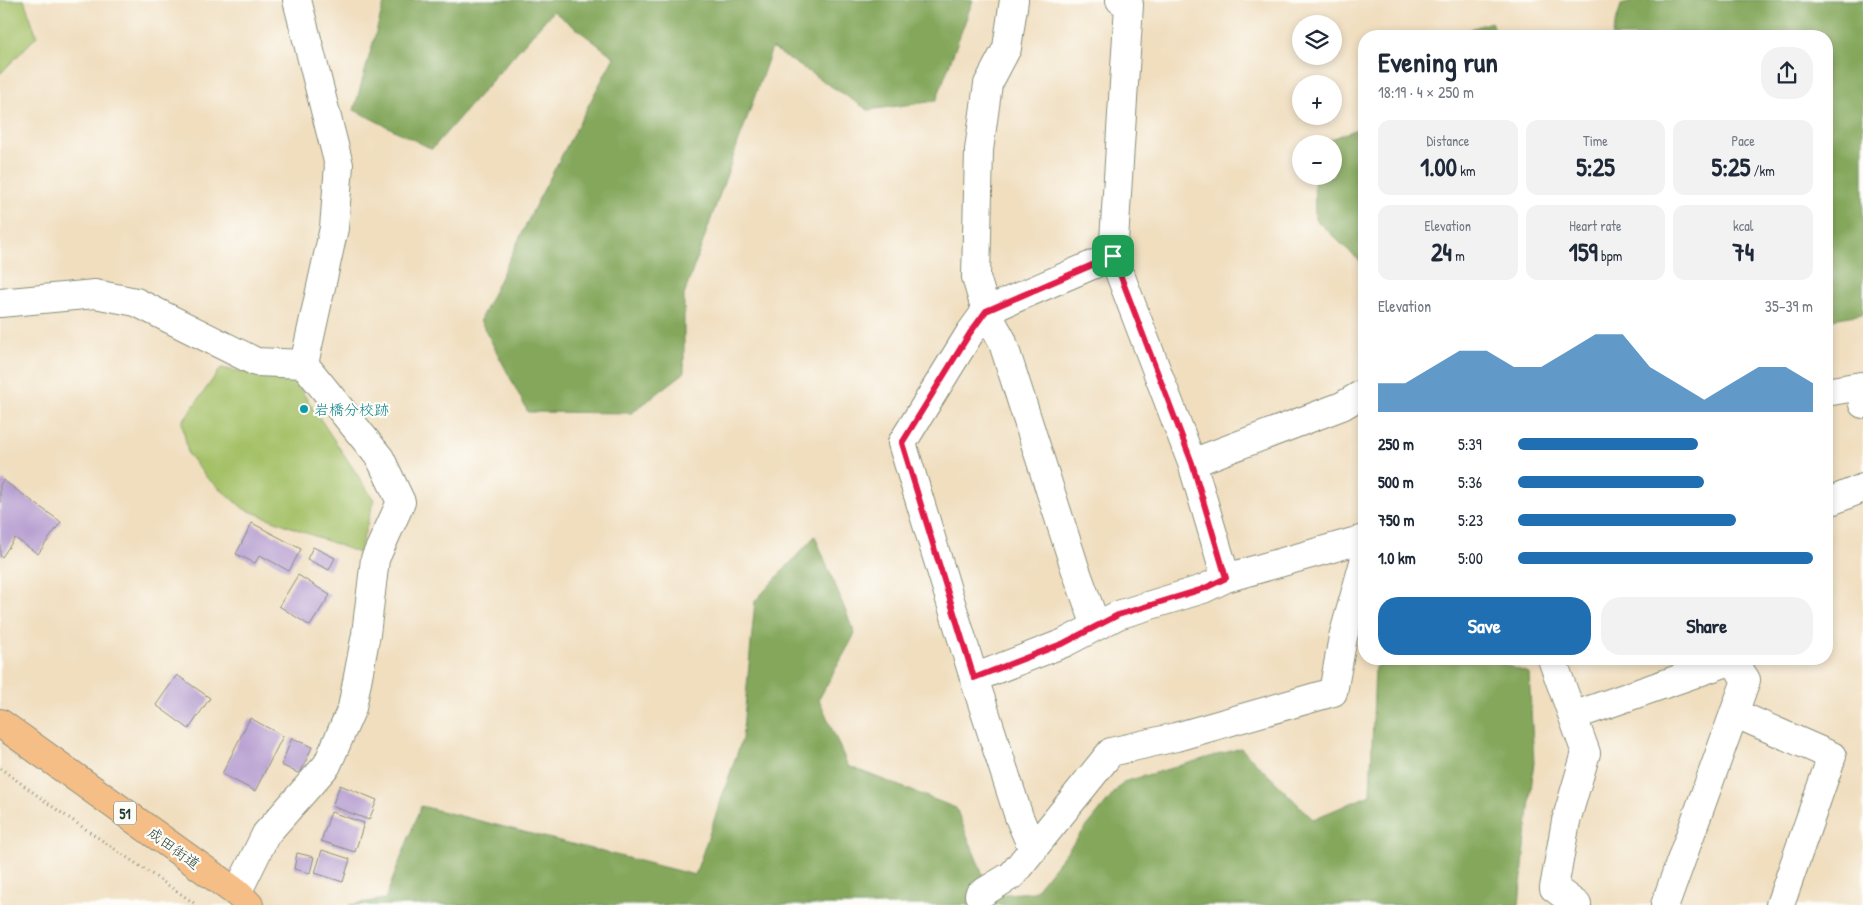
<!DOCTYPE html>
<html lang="en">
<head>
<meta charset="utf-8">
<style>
  body { margin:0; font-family:"Patrick Hand","Klee One",sans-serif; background:#f2f2f3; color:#1f2937; height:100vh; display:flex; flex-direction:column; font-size:19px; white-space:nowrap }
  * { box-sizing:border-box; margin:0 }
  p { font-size:16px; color:#747a83 }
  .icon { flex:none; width:28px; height:28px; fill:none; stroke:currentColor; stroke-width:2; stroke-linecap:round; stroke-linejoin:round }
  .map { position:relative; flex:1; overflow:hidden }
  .side { position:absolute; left:1358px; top:30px; width:475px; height:635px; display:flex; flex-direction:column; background:#fff; border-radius:20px; box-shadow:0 2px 8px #0003 }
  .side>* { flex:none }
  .buttons { position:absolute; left:1292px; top:15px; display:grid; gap:10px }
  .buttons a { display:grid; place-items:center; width:50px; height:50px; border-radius:50%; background:#fff; box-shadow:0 2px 8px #0003; font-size:25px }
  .pin { position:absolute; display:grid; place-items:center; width:42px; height:42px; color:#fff; margin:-21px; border-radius:10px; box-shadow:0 2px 8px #0006 }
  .round { display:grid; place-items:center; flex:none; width:52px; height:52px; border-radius:20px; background:#f2f2f3 }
  .overview { display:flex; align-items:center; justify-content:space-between; height:85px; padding:0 20px }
  h1 { font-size:28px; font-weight:700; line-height:38px }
  .figures { display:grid; grid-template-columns:repeat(3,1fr); gap:8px; height:85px; padding:5px 20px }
  .figures div { display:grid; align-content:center; border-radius:12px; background:#f2f2f3; text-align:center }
  .figures b { font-size:25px; font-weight:700 }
  .figures small { font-size:14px; font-weight:400 }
  .figures p { font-size:14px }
  .chart { height:140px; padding:10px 20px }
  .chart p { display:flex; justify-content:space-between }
  .chart svg { width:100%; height:90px; margin-top:5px; fill:#1f6fb2; opacity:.7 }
  .cta { display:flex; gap:10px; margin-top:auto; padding:10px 20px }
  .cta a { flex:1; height:58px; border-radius:20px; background:#1f6fb2; color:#fff; font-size:20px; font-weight:700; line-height:58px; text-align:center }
  .cta a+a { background:#f2f2f3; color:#1f2937 }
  ul { padding:0 20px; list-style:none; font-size:16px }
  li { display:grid; grid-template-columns:80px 60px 1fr; align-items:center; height:38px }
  li i { height:12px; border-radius:6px; background:#1f6fb2 }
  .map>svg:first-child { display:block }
  .green { fill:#a5c167; stroke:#627f4e }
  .forest { fill:#84a75c; stroke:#527248 }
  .building { fill:#b59cd0 }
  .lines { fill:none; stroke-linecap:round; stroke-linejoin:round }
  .minor-casing { stroke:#888e7a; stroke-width:30 }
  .highway-casing { stroke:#888e7a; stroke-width:30 }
  .path { stroke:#888e7a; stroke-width:3; stroke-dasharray:1 4; stroke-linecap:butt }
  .minor { stroke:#fff; stroke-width:28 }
  .highway { stroke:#f6be87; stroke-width:28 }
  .route-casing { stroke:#fff; stroke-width:10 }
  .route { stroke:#e11d48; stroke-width:6 }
  .culture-dot { fill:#0f9aa8; stroke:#fdfcf7; stroke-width:2 }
  .labels { text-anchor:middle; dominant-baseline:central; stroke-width:4.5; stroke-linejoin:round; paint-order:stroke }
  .shield { fill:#fdfcf7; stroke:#62766e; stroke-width:1 }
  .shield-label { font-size:14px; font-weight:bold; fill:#1f3d34 }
  .culture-label { font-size:15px; fill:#0d838f; stroke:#fdfcf7; text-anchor:start }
  .street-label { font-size:15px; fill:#1f3d34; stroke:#fdfcf7 }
</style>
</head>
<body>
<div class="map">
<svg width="1863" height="905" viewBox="0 0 1863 905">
  <rect width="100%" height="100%" fill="#fdfcf7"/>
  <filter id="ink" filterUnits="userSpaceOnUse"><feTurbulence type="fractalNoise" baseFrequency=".02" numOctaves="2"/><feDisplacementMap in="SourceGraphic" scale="10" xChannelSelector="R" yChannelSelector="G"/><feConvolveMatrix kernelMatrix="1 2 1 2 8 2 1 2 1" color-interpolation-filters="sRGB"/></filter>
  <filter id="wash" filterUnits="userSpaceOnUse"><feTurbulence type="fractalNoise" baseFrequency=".0096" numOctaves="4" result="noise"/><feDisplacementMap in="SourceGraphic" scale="20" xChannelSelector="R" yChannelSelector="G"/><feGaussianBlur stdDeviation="1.12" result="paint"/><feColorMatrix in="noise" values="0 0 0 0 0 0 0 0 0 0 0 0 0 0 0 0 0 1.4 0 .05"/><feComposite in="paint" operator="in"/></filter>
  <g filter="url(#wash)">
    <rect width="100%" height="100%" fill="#f0debf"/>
    <path class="green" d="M 0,0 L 24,0 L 37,36 L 0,74 Z
      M 221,368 L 295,381 L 374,500 L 359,553 L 244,509 L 207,478 L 188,454 L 182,422 Z"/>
    <path class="forest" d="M 385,0 L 973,0 L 936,101 L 868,110 L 772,48 L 684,295 L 684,373 L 632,413 L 528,412 L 480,320 L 535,206 L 614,57 L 553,11 L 432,149 L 354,110 Z
      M 1640,0 L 1863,0 L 1863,314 L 1826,320 L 1826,36 L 1612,36 L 1621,5 Z
      M 1491,22 L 1498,36 L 1450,36 Z
      M 1364,126 L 1364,265 L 1315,219 L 1314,176 L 1334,176 L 1334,144 L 1319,144 Z
      M 815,536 L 855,634 L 819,699 L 848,766 L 956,808 L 991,895 L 1034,892 L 1123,782 L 1241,748 L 1313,819 L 1370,795 L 1375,667 L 1416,659 L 1488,659 L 1529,673 L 1534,762 L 1519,905 L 349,905 L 385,899 L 421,806 L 695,875 L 742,739 L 755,601 Z"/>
    <g id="blocks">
      <path class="building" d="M 3,480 L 61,522 L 38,554 L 15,538 L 2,557 L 0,556 L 0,485 Z
        M 252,523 L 301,549 L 289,571 L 260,555 L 255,563 L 236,554 Z
        M 313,547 L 335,558 L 329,570 L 307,559 Z
        M 298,575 L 330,595 L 310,626 L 279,606 Z
        M 177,675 L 210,698 L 189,729 L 156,705 Z
        M 250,718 L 283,736 L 255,791 L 222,774 Z
        M 292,738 L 312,747 L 300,774 L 281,765 Z
        M 340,785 L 377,800 L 369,820 L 332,806 Z
        M 331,812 L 364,823 L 355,852 L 321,841 Z
        M 322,850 L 350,859 L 343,882 L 315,873 Z
        M 297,853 L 314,857 L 310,873 L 294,869 Z"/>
    </g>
  </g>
  <g filter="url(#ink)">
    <use href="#blocks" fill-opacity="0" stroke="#888e7a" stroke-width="1"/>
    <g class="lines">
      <g class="minor-casing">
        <path id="minor" d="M 1014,0 L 1007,48 L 988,84 L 979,150 L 976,277 L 986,311 L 1002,340 L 1075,568 L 1096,626
          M 1120,0 L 1129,5 L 1113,256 L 1192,463 L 1226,578
          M 0,303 L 95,294 L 136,302 L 256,362 L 304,364
          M 1826,392 L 1861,386 L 1863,404
          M 1192,463 L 1342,406 L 1364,393
          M 1826,503 L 1863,488
          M 1552,659 L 1586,753 L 1566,821 L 1554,888 L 1577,905
          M 974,678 L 1064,643 L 1118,615 L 1203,589 L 1226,578 L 1364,539
          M 1734,713 L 1832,756 L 1780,905
          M 1573,716 L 1733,660 L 1746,680 L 1665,905
          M 1033,850 L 1019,817 L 974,678 L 902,443 L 970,333 L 986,311 L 1113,256
          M 237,893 L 266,834 L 327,765 L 352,708 L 366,634 L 375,559 L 401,502 L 380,458 L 304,364 L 334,228 L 339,165 L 297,0
          M 979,895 L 1012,875 L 1111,752 L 1176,737 L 1333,692 L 1343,637 L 1364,562"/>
      </g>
      <g class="highway-casing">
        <path id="highway" d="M 0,723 L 237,893 L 249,905"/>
      </g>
      <path class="path" d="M 0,768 L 53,807 L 197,905"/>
      <use href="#minor" class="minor"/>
      <use href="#highway" class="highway"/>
    </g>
  </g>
  <g class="lines" filter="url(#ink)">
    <g class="route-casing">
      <path id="route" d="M 1113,256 L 1192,463 L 1226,578 L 1203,589 L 1118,615 L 1064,643 L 974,678 L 902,443 L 970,333 L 986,311 Z"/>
    </g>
    <use href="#route" class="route"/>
  </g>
  <circle class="culture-dot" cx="304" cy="409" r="5"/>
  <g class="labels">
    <rect class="shield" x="114" y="801.5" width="22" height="23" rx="4"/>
    <g class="shield-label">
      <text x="125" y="813">51</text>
    </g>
    <g class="culture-label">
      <text x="314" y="409">岩橋分校跡</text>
    </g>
    <g class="street-label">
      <text transform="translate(174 848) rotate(36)">成田街道</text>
    </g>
  </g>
</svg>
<div class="buttons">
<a><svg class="icon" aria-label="layers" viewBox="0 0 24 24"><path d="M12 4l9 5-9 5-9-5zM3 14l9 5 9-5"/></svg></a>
<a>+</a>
<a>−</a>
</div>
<div class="pin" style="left:1113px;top:256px;background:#1e9e55"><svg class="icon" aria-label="arrive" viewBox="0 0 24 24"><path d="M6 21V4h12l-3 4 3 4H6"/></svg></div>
<section class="side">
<div class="overview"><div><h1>Evening run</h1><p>18:19 · 4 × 250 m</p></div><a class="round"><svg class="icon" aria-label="share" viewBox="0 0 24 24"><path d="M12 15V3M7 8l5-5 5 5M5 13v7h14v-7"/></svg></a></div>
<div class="figures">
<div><p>Distance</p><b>1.00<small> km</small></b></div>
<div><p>Time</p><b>5:25</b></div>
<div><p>Pace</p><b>5:25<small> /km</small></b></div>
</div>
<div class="figures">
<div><p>Elevation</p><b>24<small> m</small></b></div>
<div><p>Heart rate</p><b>159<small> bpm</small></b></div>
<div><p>kcal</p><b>74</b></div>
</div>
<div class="chart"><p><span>Elevation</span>35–39 m</p>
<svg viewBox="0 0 160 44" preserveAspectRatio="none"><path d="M0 44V30L10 30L20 22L30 14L40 14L50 22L60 22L70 14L80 6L90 6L100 22L110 30L120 38L130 30L140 22L150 22L160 30V44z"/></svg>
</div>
<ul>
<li><b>250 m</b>5:39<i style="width:61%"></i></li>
<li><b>500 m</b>5:36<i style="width:63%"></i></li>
<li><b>750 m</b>5:23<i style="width:74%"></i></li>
<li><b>1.0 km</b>5:00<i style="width:100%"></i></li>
</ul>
<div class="cta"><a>Save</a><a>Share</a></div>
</section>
</div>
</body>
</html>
